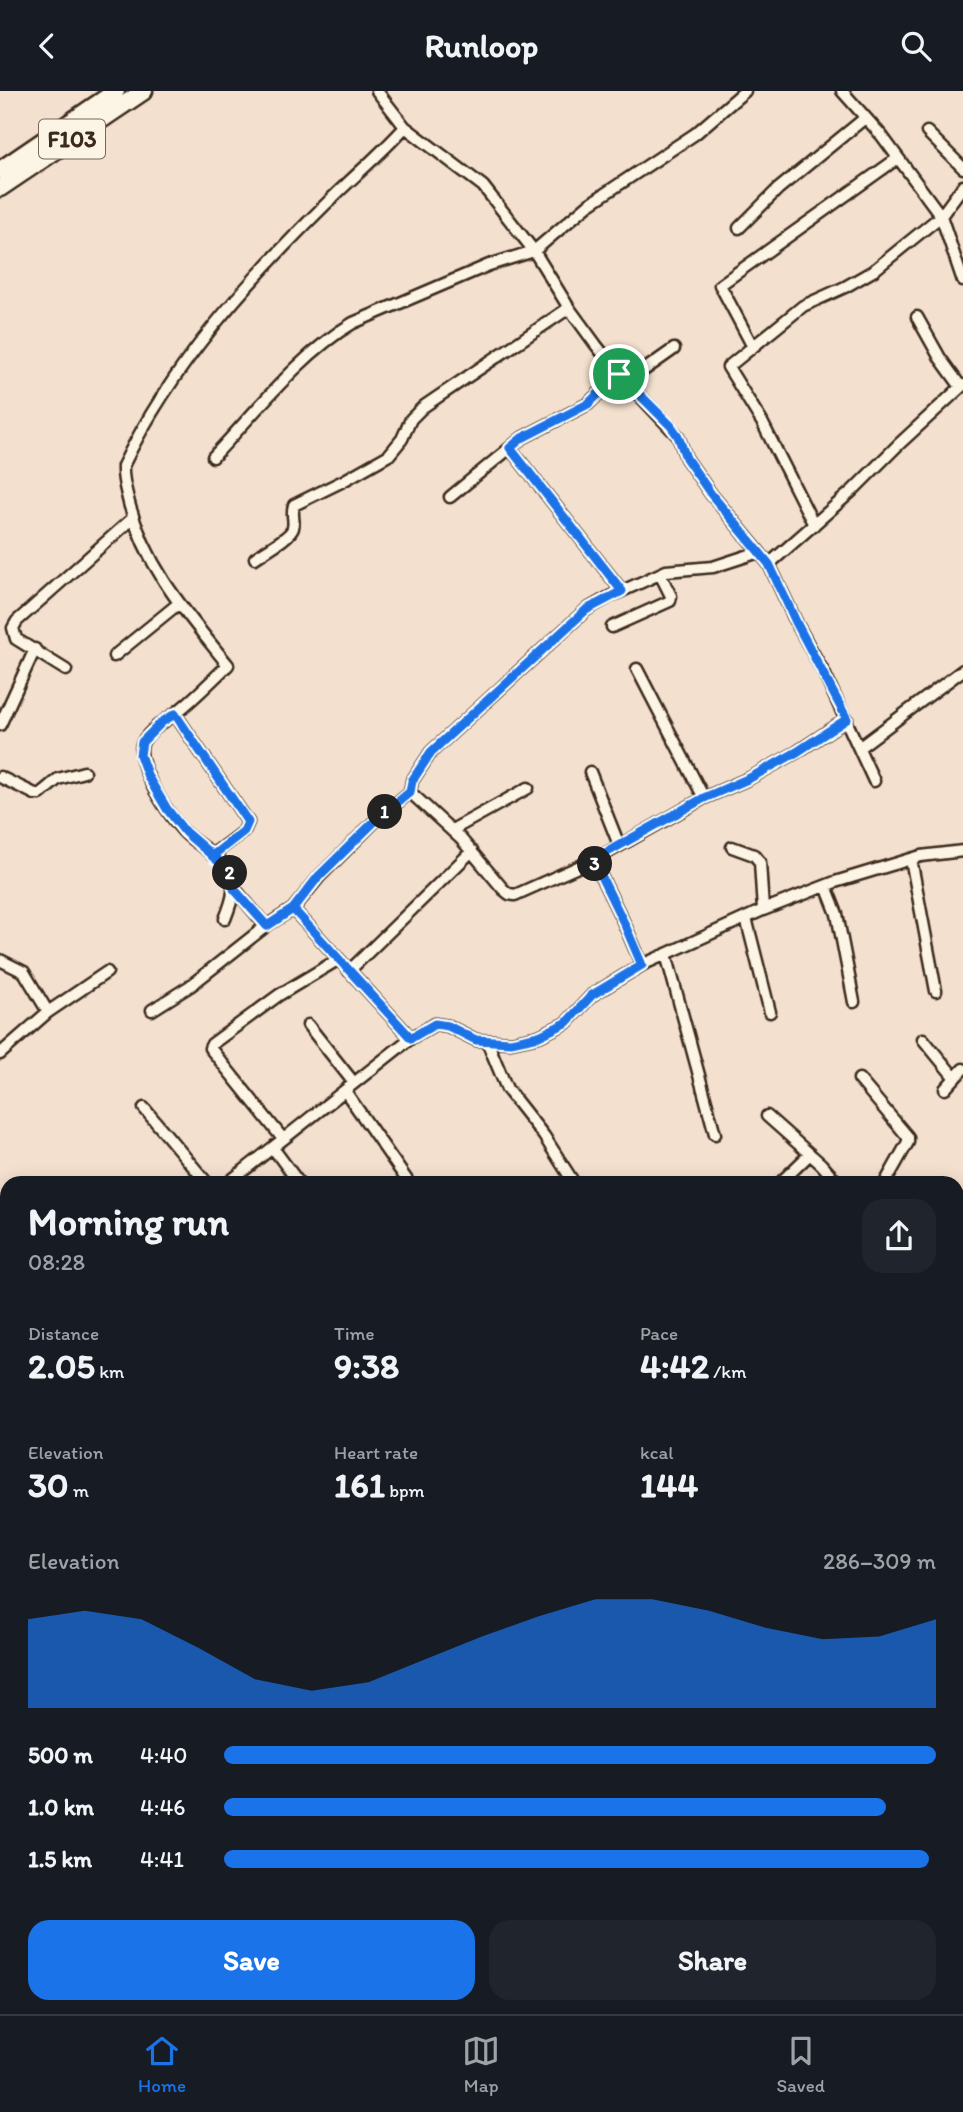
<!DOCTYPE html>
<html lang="en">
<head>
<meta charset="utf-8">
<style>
  body { margin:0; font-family:Itim,sans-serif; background:#20242c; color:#f1f3f6; height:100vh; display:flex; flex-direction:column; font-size:26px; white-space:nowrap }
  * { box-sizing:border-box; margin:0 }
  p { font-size:23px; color:#9ea1a6 }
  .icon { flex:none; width:38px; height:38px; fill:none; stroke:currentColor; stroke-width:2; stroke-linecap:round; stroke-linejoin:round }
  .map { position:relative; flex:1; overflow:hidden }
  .panel { position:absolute; left:0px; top:1085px; width:964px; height:838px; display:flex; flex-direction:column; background:#171b24; border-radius:21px 21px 0 0; box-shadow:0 4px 18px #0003 }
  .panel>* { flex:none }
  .pin { position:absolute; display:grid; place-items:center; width:60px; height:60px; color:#fff; margin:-30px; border:4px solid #fff; border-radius:50%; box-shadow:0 2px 7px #0007 }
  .km { position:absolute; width:35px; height:35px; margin:-18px; border-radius:50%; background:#222; color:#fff; font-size:19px; line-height:35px; text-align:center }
  .round { display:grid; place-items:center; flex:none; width:74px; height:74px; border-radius:21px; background:#20242c }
  .head { display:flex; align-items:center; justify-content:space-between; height:119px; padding:0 28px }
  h1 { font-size:38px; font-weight:700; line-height:52px }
  .stats { display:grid; grid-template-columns:repeat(3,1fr); gap:10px; height:119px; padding:7px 28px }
  .stats div { display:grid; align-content:center }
  .stats b { font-size:35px; font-weight:700 }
  .stats small { font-size:19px; font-weight:400 }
  .stats p { font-size:19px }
  .chart { height:196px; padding:14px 28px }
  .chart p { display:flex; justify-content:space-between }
  .chart svg { width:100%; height:126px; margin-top:7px; fill:#1a73e8; opacity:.7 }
  .cta { display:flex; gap:14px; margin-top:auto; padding:14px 28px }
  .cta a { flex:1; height:80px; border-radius:21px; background:#1a73e8; color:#fff; font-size:28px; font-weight:700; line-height:80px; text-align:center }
  .cta a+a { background:#20242c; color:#f1f3f6 }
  ul { padding:0 28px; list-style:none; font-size:23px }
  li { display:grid; grid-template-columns:112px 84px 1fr; align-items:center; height:52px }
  li i { height:18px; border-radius:9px; background:#1a73e8 }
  header { display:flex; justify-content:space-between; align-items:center; height:91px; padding:0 28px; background:#171b24; font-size:32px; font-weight:700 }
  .dock { display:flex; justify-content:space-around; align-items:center; height:98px; border-top:2px solid #363941; background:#171b24; font-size:19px; color:#9ea1a6 }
  .dock a { display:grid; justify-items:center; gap:4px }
  .dock .current { color:#1a73e8 }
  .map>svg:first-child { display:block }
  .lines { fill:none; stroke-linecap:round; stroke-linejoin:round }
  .minor-casing { stroke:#3b2a1e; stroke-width:15 }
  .tertiary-casing { stroke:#3b2a1e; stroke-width:18 }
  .secondary-casing { stroke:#3b2a1e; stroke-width:19 }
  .primary-casing { stroke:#3b2a1e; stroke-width:21 }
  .minor { stroke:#fcf5e5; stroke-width:10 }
  .tertiary { stroke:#fcf5e5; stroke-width:12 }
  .secondary { stroke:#fcf5e5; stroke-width:14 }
  .primary { stroke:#fcf5e5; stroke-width:16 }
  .route-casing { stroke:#fff; stroke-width:14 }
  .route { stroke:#1a73e8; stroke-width:9 }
  .labels { text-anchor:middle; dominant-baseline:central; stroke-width:7; stroke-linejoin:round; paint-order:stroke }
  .shield { fill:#fcf5e5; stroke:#75675a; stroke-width:2 }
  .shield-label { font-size:23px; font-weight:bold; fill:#3b2a1e }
</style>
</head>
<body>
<header><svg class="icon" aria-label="back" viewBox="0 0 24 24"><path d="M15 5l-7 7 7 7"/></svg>Runloop<svg class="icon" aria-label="search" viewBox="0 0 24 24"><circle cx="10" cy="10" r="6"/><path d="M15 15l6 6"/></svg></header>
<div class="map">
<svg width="963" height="1923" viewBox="0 0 963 1923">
  <rect width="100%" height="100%" fill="#f4e0ce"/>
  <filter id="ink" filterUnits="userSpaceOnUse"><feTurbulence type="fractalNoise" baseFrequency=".0143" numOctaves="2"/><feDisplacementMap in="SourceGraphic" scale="14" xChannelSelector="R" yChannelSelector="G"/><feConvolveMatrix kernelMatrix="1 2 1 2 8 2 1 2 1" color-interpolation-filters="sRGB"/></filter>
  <g filter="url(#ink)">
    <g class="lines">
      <g class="minor-casing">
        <path id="minor" d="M 377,0 L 405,36 L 483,95 L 534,160 L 569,217 L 596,254 L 619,283 L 678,345 L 686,367 L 711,403 L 769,473 L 797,533 L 824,582 L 874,690
          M 842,0 L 882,45 L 941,125 L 963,190
          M 927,41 L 963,77
          M 739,137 L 778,98 L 865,27
          M 917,226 L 940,267 L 961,296
          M 753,256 L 720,194 L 898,67
          M 627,291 L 674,258
          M 510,357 L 622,500
          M 213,366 C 255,322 300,263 353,232 L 489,174 L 534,160 L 588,114 L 695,43 L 745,0
          M 450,406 L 522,347 L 588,313 L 619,283
          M 814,434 L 762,331 L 728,276 L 803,215 L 845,196 L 873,180 L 941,125 L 963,95
          M 759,461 L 713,476 L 666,480 L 609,506 L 586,519 L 431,661 L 412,690 L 410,701 L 461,748 L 503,798 L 509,803 L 515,804 L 598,767 L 704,707 L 750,687 L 797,661 L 847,628
          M 255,467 C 263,461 291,446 293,437 C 295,429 291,423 294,414 L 343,390 L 389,364 L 402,348 L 411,328 L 423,316 L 569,217
          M 769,473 L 852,400 L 898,354 L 963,294
          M 612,536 L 670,510 L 671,505 L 660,483
          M 114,565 L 178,513
          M 637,578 L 704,707
          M 66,579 L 16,548 L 13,537 L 17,530 L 133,427
          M 175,623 L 248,731 L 244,740 L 212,764
          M 0,634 L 35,558
          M 860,656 L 963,579
          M 590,681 L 619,754
          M 0,686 L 35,703 L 40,703 L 58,688 L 84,681
          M 452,739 L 528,697
          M 732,756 L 754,764 L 760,771 L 763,819
          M 911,768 L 936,900
          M 593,769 L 624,832 L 642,874
          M 826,795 L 837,823 L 854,911
          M 235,798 L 266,835
          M 293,818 L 411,947
          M 746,827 L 770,921
          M 225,828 C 231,812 237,799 230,782 C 223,768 198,754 186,743 C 171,728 130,669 144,649 C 152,637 165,630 177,621 C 195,607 211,590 228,574 C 187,523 146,477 129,412 C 126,399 122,388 123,375 C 172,273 249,189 329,110 C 354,85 381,63 405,36
          M 666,863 L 715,1043
          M 0,869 L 24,881 L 48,921
          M 349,880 L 472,760
          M 152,919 L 190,895 L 266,835 L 293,818 L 319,786 L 375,730 L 410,701
          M 308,934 L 354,992
          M 923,948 L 955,987
          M 487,950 L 507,998 L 544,1045 L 574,1092
          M 0,963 L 48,921 L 107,881
          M 859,988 L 908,1046 L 908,1051 L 885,1092
          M 945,998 L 963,978
          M 345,1000 L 409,1092
          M 144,1017 L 207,1092
          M 767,1025 L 821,1073 L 838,1092
          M 283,1048 L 210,957 L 212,953 L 279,904 L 339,868
          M 273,1057 L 299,1092
          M 228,1092 L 411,947 L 435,933 L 448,935 L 476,949 L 511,951 L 539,945 L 566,932 L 592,904 L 642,874 L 763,819 L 835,791 L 921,765 L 963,760
          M 780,1092 L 810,1063
          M 0,1143 L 7,1150
          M 957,1262 L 963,1265
          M 957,1380 L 963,1382
          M 0,1450 L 7,1489
          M 957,1488 L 963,1490
          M 957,1687 L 963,1688
          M 0,1781 L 7,1806
          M 957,1814 L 963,1814
          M 0,1839 L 7,1838
          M 32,1916 L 33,1923
          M 65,1923 L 75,1916"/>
      </g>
      <g class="tertiary-casing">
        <path id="tertiary" d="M 957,1293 L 963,1280"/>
      </g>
      <g class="secondary-casing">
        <path id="secondary" d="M 957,1611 L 963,1605
          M 957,1627 L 963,1621
          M 883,1923 L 884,1916
          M 894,1923 L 895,1916"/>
      </g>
      <g class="primary-casing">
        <path id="primary" d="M 0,79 L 116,0
          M 0,97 L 144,0"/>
      </g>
      <use href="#minor" class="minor"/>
      <use href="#tertiary" class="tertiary"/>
      <use href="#secondary" class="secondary"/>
      <use href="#primary" class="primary"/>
    </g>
  </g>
  <g class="lines" filter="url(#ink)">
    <g class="route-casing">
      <path id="route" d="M 619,283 L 588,313 L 522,347 L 510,357 L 622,500 L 586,519 L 431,661 L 412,690 L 410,701 L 375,730 L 318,786 L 293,818 L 267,835 L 234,798 L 229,779 L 212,765 L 244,740 L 248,731 L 175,623 L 162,631 L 142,651 L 140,664 L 148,686 L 167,718 L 185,741 L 229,779 L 234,798 L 267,835 L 293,818 L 411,947 L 435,933 L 448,935 L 476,949 L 511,951 L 539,945 L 566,932 L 592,904 L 642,874 L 624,832 L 593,769 L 704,707 L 750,687 L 797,661 L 847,628 L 797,533 L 769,473 L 711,403 L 686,367 L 678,345 L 671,335 L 619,283"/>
    </g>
    <use href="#route" class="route"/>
  </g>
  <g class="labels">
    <rect class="shield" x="39" y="28.5" width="66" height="39" rx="5"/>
    <g class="shield-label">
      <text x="72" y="48">F103</text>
    </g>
  </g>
</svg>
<div class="pin" style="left:619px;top:283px;background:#1e9e55"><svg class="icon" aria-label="arrive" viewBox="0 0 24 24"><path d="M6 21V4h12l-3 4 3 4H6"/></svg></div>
<b class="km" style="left:385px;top:721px">1</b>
<b class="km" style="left:230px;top:782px">2</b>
<b class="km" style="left:595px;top:773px">3</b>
<section class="panel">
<div class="head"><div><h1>Morning run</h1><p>08:28</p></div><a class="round"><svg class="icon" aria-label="share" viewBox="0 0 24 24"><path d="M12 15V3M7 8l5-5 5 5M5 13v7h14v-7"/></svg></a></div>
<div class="stats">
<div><p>Distance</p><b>2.05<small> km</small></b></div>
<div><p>Time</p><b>9:38</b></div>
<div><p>Pace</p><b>4:42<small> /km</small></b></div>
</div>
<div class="stats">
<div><p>Elevation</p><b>30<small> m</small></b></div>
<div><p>Heart rate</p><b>161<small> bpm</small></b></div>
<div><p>kcal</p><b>144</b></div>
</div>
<div class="chart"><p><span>Elevation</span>286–309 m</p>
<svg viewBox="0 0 160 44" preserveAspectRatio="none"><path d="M0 44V13L10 10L20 13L30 23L40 34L50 38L60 35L70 27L80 19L90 12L100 6L110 6L120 10L130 16L140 20L150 19L160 13V44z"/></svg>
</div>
<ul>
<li><b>500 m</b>4:40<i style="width:100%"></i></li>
<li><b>1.0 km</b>4:46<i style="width:93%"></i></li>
<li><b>1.5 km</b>4:41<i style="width:99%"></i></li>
</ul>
<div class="cta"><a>Save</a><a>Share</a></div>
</section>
</div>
<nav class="dock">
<a class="current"><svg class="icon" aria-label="home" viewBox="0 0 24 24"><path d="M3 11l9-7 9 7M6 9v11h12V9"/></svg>Home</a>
<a><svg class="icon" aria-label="map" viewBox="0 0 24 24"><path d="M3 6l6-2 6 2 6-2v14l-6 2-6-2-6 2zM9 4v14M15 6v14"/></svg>Map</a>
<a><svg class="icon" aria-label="saved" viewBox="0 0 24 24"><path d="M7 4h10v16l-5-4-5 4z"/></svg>Saved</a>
</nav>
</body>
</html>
